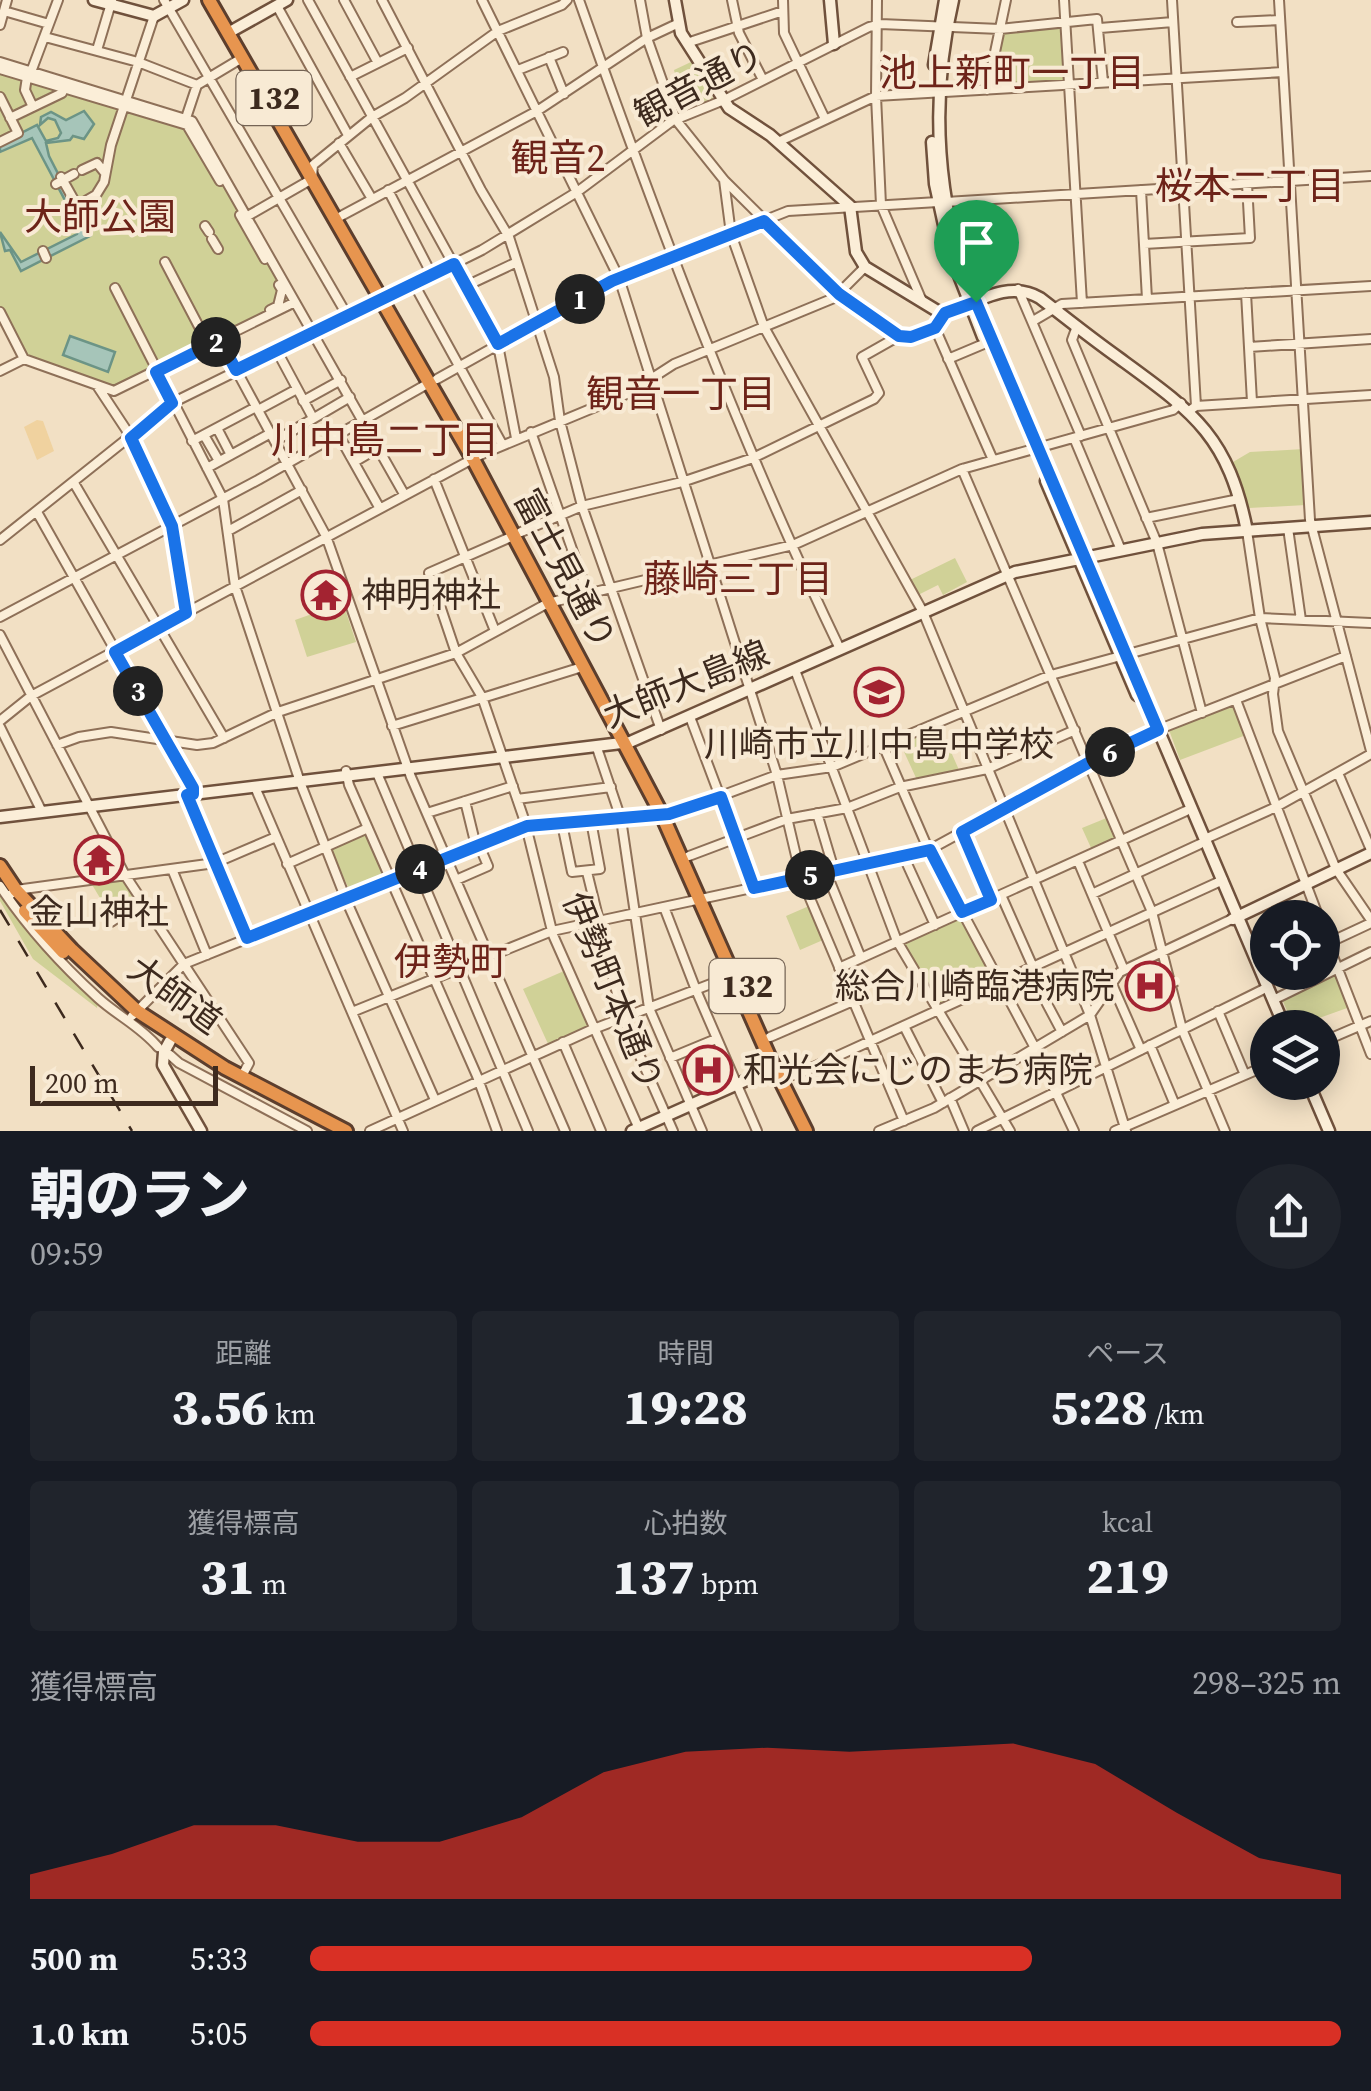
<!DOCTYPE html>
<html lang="ja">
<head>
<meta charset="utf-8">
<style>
  body { margin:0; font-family:"Source Serif 4","Noto Sans JP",serif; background:#20242c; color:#f1f3f6; height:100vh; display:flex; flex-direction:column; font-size:38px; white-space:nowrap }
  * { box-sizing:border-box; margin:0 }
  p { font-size:32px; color:#9ea1a6 }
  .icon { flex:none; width:55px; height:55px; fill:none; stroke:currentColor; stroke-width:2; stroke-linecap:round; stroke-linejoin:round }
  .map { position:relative; height:1131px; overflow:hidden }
  .sheet { display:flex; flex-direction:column; background:#171b24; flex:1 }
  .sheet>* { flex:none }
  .tools { position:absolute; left:1250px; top:900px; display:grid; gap:20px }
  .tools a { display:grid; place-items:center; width:90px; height:90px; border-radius:50%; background:#171b24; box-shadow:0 5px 25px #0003; font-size:50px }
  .scale { position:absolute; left:30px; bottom:25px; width:188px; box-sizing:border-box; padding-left:10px; border:5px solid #3d2a1e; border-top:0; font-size:28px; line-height:35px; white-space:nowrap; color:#3d2a1e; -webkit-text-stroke:8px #f8ead4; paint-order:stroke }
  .pin { position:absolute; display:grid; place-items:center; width:85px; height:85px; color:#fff; margin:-102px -42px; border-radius:50% 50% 50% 0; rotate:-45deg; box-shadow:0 0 10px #0007 }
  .pin .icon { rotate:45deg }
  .km { position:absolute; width:50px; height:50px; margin:-25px; border-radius:50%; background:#222; color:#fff; font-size:28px; line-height:50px; text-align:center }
  .round { display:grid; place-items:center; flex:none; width:105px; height:105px; border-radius:52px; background:#20242c }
  .overview { display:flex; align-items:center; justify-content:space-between; height:170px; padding:0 30px }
  h1 { font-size:55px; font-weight:800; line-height:75px }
  .figures { display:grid; grid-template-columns:repeat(3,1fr); gap:15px; height:170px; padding:10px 30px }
  .figures div { display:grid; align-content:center; border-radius:10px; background:#20242c; text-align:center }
  .figures b { font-size:50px; font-weight:800 }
  .figures small { font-size:28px; font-weight:400 }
  .figures p { font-size:28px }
  .chart { height:280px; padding:20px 30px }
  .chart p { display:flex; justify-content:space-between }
  .chart svg { width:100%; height:180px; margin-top:10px; fill:#d93025; opacity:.7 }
  ul { padding:0 30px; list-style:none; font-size:32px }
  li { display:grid; grid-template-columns:160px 120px 1fr; align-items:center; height:75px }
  li i { height:25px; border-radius:12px; background:#d93025 }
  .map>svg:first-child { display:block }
  .green { fill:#d0d197 }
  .sand { fill:#f0d29f }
  .water { fill:#a6c5b9; stroke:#6c9486; stroke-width:2.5 }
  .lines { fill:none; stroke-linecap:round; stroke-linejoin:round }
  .street-casing { stroke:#8e7058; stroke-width:12 }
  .secondary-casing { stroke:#70513c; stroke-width:15 }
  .highway-casing { stroke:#5c3e2d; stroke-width:18 }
  .street { stroke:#fbeed8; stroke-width:8 }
  .secondary { stroke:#fbeed8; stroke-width:10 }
  .highway { stroke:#e7954f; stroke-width:12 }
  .rail { stroke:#3d2a1e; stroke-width:2.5; stroke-dasharray:18 18; stroke-linecap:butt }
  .street-bridge-casing { stroke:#8e7058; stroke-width:12; stroke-linecap:butt }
  .street-bridge { stroke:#fbeed8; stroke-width:8 }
  .route-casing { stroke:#fff; stroke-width:20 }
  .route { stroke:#1a73e8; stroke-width:12 }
  .labels { text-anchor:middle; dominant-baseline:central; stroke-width:8; stroke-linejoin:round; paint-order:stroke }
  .shield { fill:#f8ead4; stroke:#756455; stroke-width:2.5 }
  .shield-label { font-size:32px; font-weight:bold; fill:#3d2a1e }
  .street-label { font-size:35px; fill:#3d2a1e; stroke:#f8ead4 }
  .poi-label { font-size:35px; fill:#3d2a1e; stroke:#f8ead4; text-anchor:start }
  .neighbourhood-label { font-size:38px; fill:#6d2319; stroke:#f8ead4 }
</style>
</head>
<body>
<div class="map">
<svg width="1371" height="1131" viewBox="0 0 1371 1131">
  <rect width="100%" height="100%" fill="#f2e0c4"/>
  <path class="green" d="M 1060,25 L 1063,27 L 1063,82 L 992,84 L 1003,32 Z
    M 691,62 L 714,100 L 685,112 L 674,70 Z
    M 0,66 L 189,123 L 291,300 L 116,389 L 24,354 L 0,306 Z
    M 1304,449 L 1306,505 L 1249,508 L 1233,462 L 1250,452 Z
    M 955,558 L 967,582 L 943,595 L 938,585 L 918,595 L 910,580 Z
    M 343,603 L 356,642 L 307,657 L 295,620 Z
    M 1233,705 L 1246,735 L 1180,760 L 1169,730 Z
    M 940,727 L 959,770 L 917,780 L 900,743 Z
    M 1109,817 L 1118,839 L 1092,850 L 1082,828 Z
    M 365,832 L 386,877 L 351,893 L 330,849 Z
    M 124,879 L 136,902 L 112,918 L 91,883 Z
    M 0,895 L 98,1002 L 97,1008 L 33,959 L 0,901 Z
    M 809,906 L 823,940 L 800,950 L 786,916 Z
    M 959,917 L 962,918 L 994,978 L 942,1004 L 904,945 L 905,942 Z
    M 564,971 L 589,1026 L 549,1046 L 523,989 Z
    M 1335,974 L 1350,1007 L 1294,1027 L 1282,999 Z"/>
  <path class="sand" d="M 37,420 L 43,421 L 54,451 L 37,460 L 24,427 Z"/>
  <path class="water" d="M 84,111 L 94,124 L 84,139 L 73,136 L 70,140 L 46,143 L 49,156 L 90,236 L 21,271 L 10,250 L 5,251 L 0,232 L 21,262 L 77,234 L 78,225 L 32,138 L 0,152 L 0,144 L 37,125 L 46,141 L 58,138 L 61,133 L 55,120 L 48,118 L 40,125 L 41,117 L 51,112 L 66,120 Z
    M 70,336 L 115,352 L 108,372 L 63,355 Z"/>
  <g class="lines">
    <g class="street-casing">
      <path id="street" d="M 164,0 L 347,315
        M 308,0 L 498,345 L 516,438
        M 344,0 L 378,63
        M 382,0 L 481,190 L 509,237 L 554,377 L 560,421 L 582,506 L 661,730
        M 482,0 L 619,278 L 777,775 L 801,877 L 904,1121
        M 579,0 C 657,220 739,439 840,649
        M 640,0 L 647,38 L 676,120 L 724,180 L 839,294 L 899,336 C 920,338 934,330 945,313
        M 732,0 L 739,33 L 763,80
        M 783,0 L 784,33 L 825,119
        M 877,0 L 876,96 L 881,205 L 922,301
        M 1064,0 L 1082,303
        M 1172,0 L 1196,406 L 1189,411
        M 1279,0 L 1310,520 L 1371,751
        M 277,6 L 348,135
        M 4,11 L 49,24
        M 1237,22 L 1280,20
        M 0,25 L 7,0
        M 1100,28 L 1173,22
        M 45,37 L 138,62 L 197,85
        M 687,43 L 783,11
        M 97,50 L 112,0
        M 549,57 L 564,94
        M 0,62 L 192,121 L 295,302 L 114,391 L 24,359 L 0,312
        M 0,69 L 187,125 L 220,181
        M 518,70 L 563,52
        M 31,72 L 58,0
        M 27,77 L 25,90 L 33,107
        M 350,77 L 408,48
        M 987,90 L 1006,0
        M 0,97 L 18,133 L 0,142
        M 126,100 L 154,16
        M 10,118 L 62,93 L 65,85
        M 186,118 L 197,85 L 242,58
        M 778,142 L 876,96 L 1283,72
        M 339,143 L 372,199
        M 82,170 L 97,163 L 105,173
        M 61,177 L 75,202
        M 724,180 L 731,234 L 764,327 L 923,612 L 1090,1015 L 1126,1131
        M 56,184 L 74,174
        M 388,190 L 432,275
        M 1141,190 L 1147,299
        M 84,202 L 96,195 L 104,182 L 111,145 L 124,106
        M 946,202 L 1371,176
        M 240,215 L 265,259
        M 341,216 L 537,111 L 647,38 L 679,23
        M 246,217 L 312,179 L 313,165 L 372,117 L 405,98 L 498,31 L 562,5 L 567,0
        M 205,226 L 209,232
        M 212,239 L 218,249
        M 1144,244 L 1250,238 L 1247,184
        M 43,251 L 46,258
        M 165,262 L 207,342
        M 414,284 L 502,444
        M 466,286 L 517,262
        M 115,288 L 223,499 L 235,586 L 300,782 L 347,902 L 435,1100
        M 1018,289 L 1081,436
        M 1246,293 L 1252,402
        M 295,302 L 404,494
        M 270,310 L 278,306 L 282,290 L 279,285
        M 1033,321 L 1062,304 L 1371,286
        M 1077,326 L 1072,340 L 1157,543 L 1202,713
        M 935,328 L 993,460
        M 220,340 L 326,536 L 411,777 L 565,1131
        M 1249,347 L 1371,339
        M 277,351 L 313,418
        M 948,359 L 986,343
        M 0,371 L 24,359
        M 437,379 L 612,281 L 788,211 L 938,202
        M 98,387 L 133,440 L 172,526 L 186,613
        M 303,401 L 341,380
        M 1196,406 L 1371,395
        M 258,410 L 297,389
        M 217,428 L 231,455
        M 531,432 L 587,592
        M 338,434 L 379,507
        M 204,435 L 219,461
        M 1074,438 L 1121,550
        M 192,441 L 256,407
        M 275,441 L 350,397
        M 354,462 L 378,448
        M 207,468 L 271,433
        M 962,469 L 1152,912 L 1182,1029 L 1225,1131
        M 434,479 L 495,631
        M 74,483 L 224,738
        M 37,512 L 193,788 L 193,795
        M 1146,518 L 1239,499
        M 1288,528 L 1301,620
        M 228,531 L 302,490
        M 1247,531 L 1260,618 L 1275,678 L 1273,694 L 1278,731 L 1336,869 L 1371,920
        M 521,532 L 582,506 L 682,482 L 753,458 L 874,399 L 879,393 L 862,357 L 899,336
        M 513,536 L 429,573 L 456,653 L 482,697 L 525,822 L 553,935 L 640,1131
        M 0,540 L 172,403 L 482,250 L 577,192 L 672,121 L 724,100 L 869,27 L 880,24 L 1000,29 L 1097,19 L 1103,82
        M 0,617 L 258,480 L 429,383
        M 0,635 L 125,875 L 249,1063 L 242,1076
        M 795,670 L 897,941 L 1010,1131
        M 1236,700 L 1319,918
        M 690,717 L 754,887
        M 0,721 L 31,696 L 480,455 L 629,393 L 674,364 L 834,298 L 865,267
        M 392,726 L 582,667
        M 0,727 L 42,812
        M 57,745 L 79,737 L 111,732 L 197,745 L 213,743 L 278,712 L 456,653 L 548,603 L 793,545 L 962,469 L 1173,410 L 1181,403
        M 883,745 L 926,844 L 1035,1048 L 1074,1131
        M 597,748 L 621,819 L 649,1008 L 702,1131
        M 346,771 L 349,785 L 477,1076 L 497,1131
        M 377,773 L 528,1131
        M 1338,773 L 1371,850
        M 255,787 L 403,1131
        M 187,795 L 247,938
        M 517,799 L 611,787
        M 465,801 L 476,846
        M 427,813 L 513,786
        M 817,813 L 834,870
        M 562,824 L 572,872 L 600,869 L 591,821
        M 962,832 L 991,899
        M 1205,839 L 1276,807 L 1371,754
        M 903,855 L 935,925
        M 689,856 L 787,819 L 847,808 L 900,787 L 987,769 L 1075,730
        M 1078,861 L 1124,970
        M 287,864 L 368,828
        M 172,869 L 207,955
        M 587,872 L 623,1018 L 673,1131
        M 826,872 L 861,958
        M 456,880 L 488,866 L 479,845
        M 0,886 C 27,927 62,965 98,998 C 118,1016 140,1026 158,1047
        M 1092,894 L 1200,844
        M 10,895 L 16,890 L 215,863 L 276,837
        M 1001,895 L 1033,967
        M 664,907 L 696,990 L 757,1131
        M 111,922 L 142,901
        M 1322,928 L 1371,1054
        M 1328,943 L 1371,923
        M 839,968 L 1186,811
        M 1029,970 L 1062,1032
        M 1112,984 L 1141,1050
        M 1273,1000 L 1371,952
        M 1218,1011 L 1245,1075
        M 352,1012 L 552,931 L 929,850 L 1090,762 L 1152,732 L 1346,656
        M 132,1016 L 184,964 L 527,826 L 675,813 L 777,775 L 832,767 L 1051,675 L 1260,618 L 1371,623
        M 904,1026 L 943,1103
        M 770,1037 L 853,1001
        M 563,1042 L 601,1131
        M 1322,1042 L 1371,1021
        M 1150,1045 L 1175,1105
        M 170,1055 L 179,1063 L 307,1131
        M 670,1058 L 716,1039
        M 787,1075 L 796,1075 L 1223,880
        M 950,1098 L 964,1131
        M 370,1131 L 591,1030 L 734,975
        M 879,1131 L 934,1108 L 1090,1015 L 1120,972 L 1232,919
        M 977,1131 L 1262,990
        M 1115,1131 L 1268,1065"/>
    </g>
    <g class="secondary-casing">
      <path id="secondary" d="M 94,0 L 154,16 L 183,0
        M 675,0 L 681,33 L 729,108 L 770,135 L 850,206 L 856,252 L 865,267 L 939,312 L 949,313 C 979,301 1009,280 1040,298 C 1066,318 1092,339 1119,358 C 1193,412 1228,435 1247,531
        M 830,0 L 834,44
        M 953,0 C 932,89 935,175 960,263 L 1285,1028
        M 228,33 L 287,0
        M 934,65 L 945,0
        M 932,142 L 935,184 L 947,239
        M 953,260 L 983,337
        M 1046,481 L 1137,695
        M 0,817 L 630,742 L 1015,572 L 1202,534 L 1371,522
        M 1233,919 L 1371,853
        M 170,1041 L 164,1052 L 163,1065 L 201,1131
        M 1308,1082 L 1329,1131
        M 632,1131 L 767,1071 L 787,1075"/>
    </g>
    <g class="highway-casing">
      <path id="highway" d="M 209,0 L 473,459 L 624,743 L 662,815 L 771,1061 L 806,1131
        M 0,866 L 16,890 L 72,950 L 137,1011 L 225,1068 L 346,1131
        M 25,911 L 63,952"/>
    </g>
    <use href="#street" class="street"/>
    <use href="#secondary" class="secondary"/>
    <use href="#highway" class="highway"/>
    <path class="rail" d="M 0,910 L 132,1131"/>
    <g class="street-bridge-casing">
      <path id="street-bridge" d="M 1167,986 L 1176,981"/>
    </g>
    <use href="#street-bridge" class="street-bridge"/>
  </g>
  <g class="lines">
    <g class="route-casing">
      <path id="route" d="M 764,221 L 839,294 L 899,336 L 911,337 L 935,328 L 945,313 L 976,302 L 1158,730 L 1090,762 L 962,832 L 991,900 L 962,912 L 930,850 L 754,888 L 721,797 L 669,814 L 527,826 L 247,938 L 187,795 L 193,794 L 193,788 L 115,652 L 186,613 L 172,526 L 131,438 L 172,403 L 156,372 L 220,340 L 236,370 L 454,264 L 498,344 L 612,281 Z"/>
    </g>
    <use href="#route" class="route"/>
  </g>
  <defs>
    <g id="temple-ring" transform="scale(2.5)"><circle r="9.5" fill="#f8ead4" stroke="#a32331" stroke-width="1.5"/><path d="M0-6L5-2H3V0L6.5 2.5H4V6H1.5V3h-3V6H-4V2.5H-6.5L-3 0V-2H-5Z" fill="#a32331"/></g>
    <g id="school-ring" transform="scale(2.5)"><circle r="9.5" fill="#f8ead4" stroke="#a32331" stroke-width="1.5"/><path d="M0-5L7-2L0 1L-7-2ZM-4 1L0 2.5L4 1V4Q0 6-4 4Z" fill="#a32331"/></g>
    <g id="hospital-ring" transform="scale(2.5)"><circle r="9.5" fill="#f8ead4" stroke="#a32331" stroke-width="1.5"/><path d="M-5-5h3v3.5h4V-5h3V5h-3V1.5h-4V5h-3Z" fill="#a32331"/></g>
  </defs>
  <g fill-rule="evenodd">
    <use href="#temple-ring" x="326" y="595"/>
    <use href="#school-ring" x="879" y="692"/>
    <use href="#temple-ring" x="99" y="860"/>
    <use href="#hospital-ring" x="1150" y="986"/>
    <use href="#hospital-ring" x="708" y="1070"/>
  </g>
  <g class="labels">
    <g class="shield">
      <rect x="236.5" y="71" width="75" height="54" rx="8"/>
      <rect x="709.5" y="959" width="75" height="54" rx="8"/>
    </g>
    <g class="shield-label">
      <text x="274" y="98">132</text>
      <text x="747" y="986">132</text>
    </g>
    <g class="street-label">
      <text transform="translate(699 84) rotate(-28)">観音通り</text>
      <text transform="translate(565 569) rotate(62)">富士見通り</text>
      <text transform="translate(686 684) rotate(-22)">大師大島線</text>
      <text transform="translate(613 991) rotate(68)">伊勢町本通り</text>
      <text transform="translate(175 995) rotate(36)">大師道</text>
    </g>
    <g class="poi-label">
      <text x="361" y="595">神明神社</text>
      <text x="879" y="744" text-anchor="middle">川崎市立川中島中学校</text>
      <text x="99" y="912" text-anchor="middle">金山神社</text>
      <text x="1115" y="986" text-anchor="end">総合川崎臨港病院</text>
      <text x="743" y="1070">和光会にじのまち病院</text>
    </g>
    <g class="neighbourhood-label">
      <text x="1012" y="73">池上新町一丁目</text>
      <text x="558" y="158">観音2</text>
      <text x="1250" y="186">桜本二丁目</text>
      <text x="100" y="217">大師公園</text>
      <text x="681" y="394">観音一丁目</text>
      <text x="385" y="440">川中島二丁目</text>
      <text x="738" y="579">藤崎三丁目</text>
      <text x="451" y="962">伊勢町</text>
    </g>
  </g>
</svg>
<div class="tools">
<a><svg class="icon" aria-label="locate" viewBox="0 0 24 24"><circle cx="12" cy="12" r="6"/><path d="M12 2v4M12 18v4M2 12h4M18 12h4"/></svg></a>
<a><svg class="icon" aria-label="layers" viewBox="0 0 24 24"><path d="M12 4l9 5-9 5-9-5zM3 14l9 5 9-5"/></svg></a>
</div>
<div class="scale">200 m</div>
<div class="pin" style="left:976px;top:302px;background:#1e9e55"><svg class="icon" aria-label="arrive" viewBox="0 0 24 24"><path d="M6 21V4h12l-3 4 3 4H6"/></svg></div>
<b class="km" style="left:580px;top:299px">1</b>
<b class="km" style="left:216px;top:342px">2</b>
<b class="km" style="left:138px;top:691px">3</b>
<b class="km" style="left:420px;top:869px">4</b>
<b class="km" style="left:810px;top:875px">5</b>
<b class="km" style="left:1110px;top:752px">6</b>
</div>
<section class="sheet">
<div class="overview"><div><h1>朝のラン</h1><p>09:59</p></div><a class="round"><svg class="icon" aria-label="share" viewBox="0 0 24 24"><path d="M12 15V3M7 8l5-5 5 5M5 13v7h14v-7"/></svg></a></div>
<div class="figures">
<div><p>距離</p><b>3.56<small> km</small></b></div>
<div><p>時間</p><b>19:28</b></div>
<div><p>ペース</p><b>5:28<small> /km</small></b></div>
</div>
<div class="figures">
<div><p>獲得標高</p><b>31<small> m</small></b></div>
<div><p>心拍数</p><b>137<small> bpm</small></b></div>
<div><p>kcal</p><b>219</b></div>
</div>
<div class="chart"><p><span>獲得標高</span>298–325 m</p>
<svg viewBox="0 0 160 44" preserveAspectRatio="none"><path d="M0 44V38L10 33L20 26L30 26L40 30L50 30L60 24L70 13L80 8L90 7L100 8L110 7L120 6L130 11L140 23L150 34L160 38V44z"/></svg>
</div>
<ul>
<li><b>500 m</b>5:33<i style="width:70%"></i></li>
<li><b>1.0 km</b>5:05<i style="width:100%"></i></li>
</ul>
</section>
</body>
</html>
